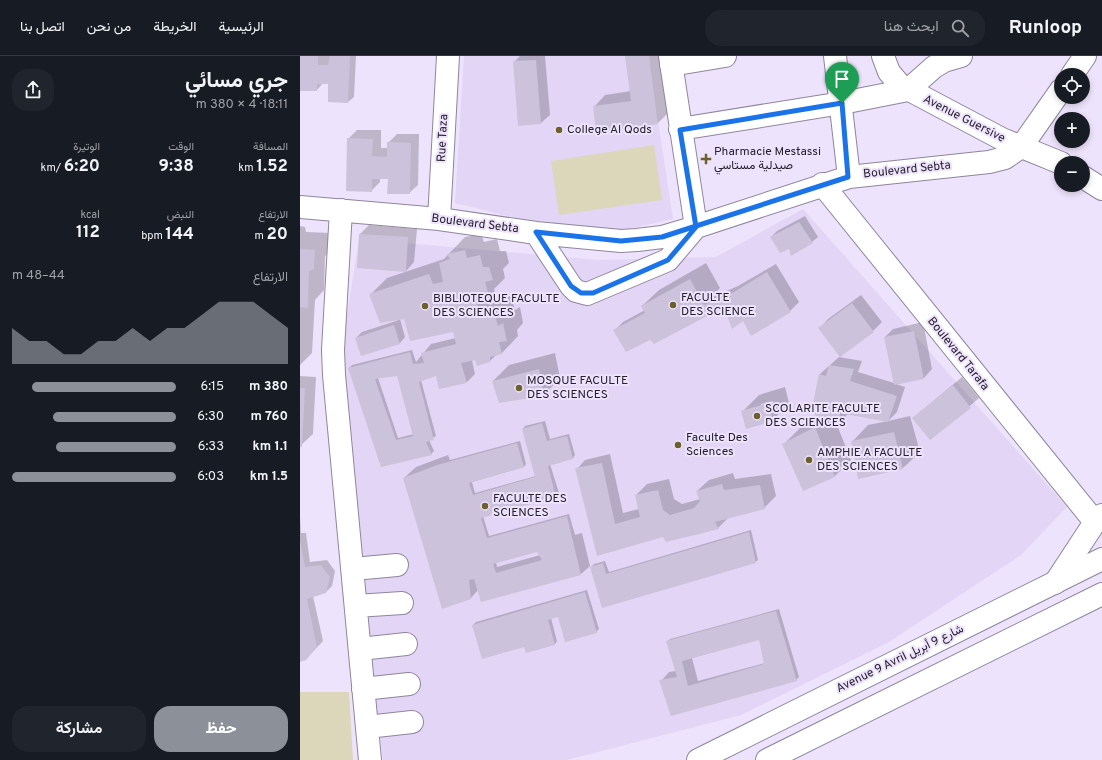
<!DOCTYPE html>
<html lang="ar">
<head>
<meta charset="utf-8">
<style>
  body { margin:0; font-family:Overpass,Vazirmatn,sans-serif; background:#20242c; color:#f1f3f6; direction:rtl; height:100vh; display:flex; flex-direction:column; font-size:15px; white-space:nowrap }
  * { box-sizing:border-box; margin:0 }
  p { font-size:13px; color:#9ea1a6 }
  .icon { flex:none; width:22px; height:22px; fill:none; stroke:currentColor; stroke-width:2; stroke-linecap:round; stroke-linejoin:round }
  .map { position:relative; flex:1; overflow:hidden; direction:ltr }
  .details { display:flex; flex-direction:column; background:#171b24; width:300px }
  .details>* { flex:none }
  .fabs { position:absolute; left:754px; top:12px; display:grid; gap:8px }
  .fabs a { display:grid; place-items:center; width:36px; height:36px; border-radius:50%; background:#171b24; box-shadow:0 2px 6px #0003; font-size:20px }
  .pin { position:absolute; display:grid; place-items:center; width:34px; height:34px; color:#fff; margin:-41px -17px; border-radius:50% 50% 50% 0; rotate:-45deg; box-shadow:0 0 4px #0007 }
  .pin .icon { rotate:45deg }
  .round { display:grid; place-items:center; flex:none; width:42px; height:42px; border-radius:16px; background:#20242c }
  .headline { display:flex; align-items:center; justify-content:space-between; height:68px; padding:0 12px }
  h1 { font-size:22px; font-weight:700; line-height:30px }
  .metrics { display:grid; grid-template-columns:repeat(3,1fr); gap:6px; height:68px; padding:4px 12px }
  .metrics div { display:grid; align-content:center }
  .metrics b { font-size:17px; font-weight:700 }
  .metrics small { font-size:11px; font-weight:400 }
  .metrics p { font-size:11px }
  .chart { height:112px; padding:8px 12px }
  .chart p { display:flex; justify-content:space-between }
  .chart svg { width:100%; height:72px; margin-top:4px; fill:#8c9099; opacity:.7 }
  .button { display:flex; gap:8px; margin-top:auto; padding:8px 12px }
  .button a { flex:1; height:46px; border-radius:16px; background:#8c9099; color:#fff; font-size:16px; font-weight:700; line-height:46px; text-align:center }
  .button a+a { background:#20242c; color:#f1f3f6 }
  ul { padding:0 12px; list-style:none; font-size:13px }
  li { display:grid; grid-template-columns:64px 48px 1fr; align-items:center; height:30px }
  li i { height:10px; border-radius:5px; background:#8c9099 }
  header { display:flex; align-items:center; gap:24px; box-sizing:border-box; height:56px; padding:0 20px; background:#171b24; border-bottom:1px solid #363941 }
  header strong { font-size:19px }
  nav { display:flex; gap:22px; margin-inline-start:auto; font-size:14px }
  .search { width:280px; height:36px; background:#20242c; display:flex; align-items:center; gap:10px; box-sizing:border-box; padding:0 14px; border-radius:16px; color:#9ea1a6; font-size:15px }
  main { display:flex; flex:1; min-height:0 }
  .map>svg:first-child { display:block }
  .built { fill:#e3d5f5 }
  .green { fill:#dcd6bb }
  .shadow { fill:#0003; fill-rule:evenodd }
  .building { fill:#ccc2db; fill-rule:evenodd }
  .lines { fill:none; stroke-linecap:round; stroke-linejoin:round }
  .minor-casing { stroke:#8f859c; stroke-width:24 }
  .highway-casing { stroke:#8f859c; stroke-width:24 }
  .minor { stroke:#fff; stroke-width:22 }
  .highway { stroke:#fff; stroke-width:22 }
  .route-casing { stroke:#fff; stroke-width:8 }
  .route { stroke:#1a73e8; stroke-width:5 }
  .poi-dot { fill:#6c612e; stroke:#eee3fc; stroke-width:1.5 }
  .labels { text-anchor:middle; dominant-baseline:central; stroke-width:4; stroke-linejoin:round; paint-order:stroke }
  .street-label { font-size:12px; fill:#25202a; stroke:#eee3fc }
  .poi-label { font-size:12px; fill:#25202a; stroke:#eee3fc; text-anchor:start }
</style>
</head>
<body>
<header>
<strong>Runloop</strong>
<div class="search"><svg class="icon" aria-label="search" viewBox="0 0 24 24"><circle cx="10" cy="10" r="6"/><path d="M15 15l6 6"/></svg>ابحث هنا</div>
<nav><a>الرئيسية</a><a>الخريطة</a><a>من نحن</a><a>اتصل بنا</a></nav>
</header>
<main>
<div class="map">
<svg width="802" height="704" viewBox="0 0 802 704">
  <rect width="100%" height="100%" fill="#eee3fc"/>
  <path class="built" d="M 164,0 L 348,0 L 373,163 L 306,178 L 270,175 L 155,147 Z
    M 503,153 L 767,451 L 721,499 L 589,586 L 441,659 L 267,704 L 83,704 L 36,328 L 59,183 L 298,204 L 416,201 Z"/>
  <path class="green" d="M 354,89 L 362,144 L 259,159 L 251,105 Z
    M 0,636 L 49,636 L 53,704 L 0,704 Z"/>
  <path class="shadow" d="M 0,0 L 56,0 L 54,41 L 48,46 L 30,26 L 23,27 L 17,34 L 0,34 Z
    M 220,0 L 245,0 L 250,59 L 241,67 L 214,6 Z
    M 326,0 L 362,0 L 369,56 L 358,67 L 294,51 L 305,39 L 331,35 Z
    M 57,74 L 81,74 L 81,92 L 88,92 L 88,87 L 97,78 L 119,78 L 118,129 L 109,137 L 89,122 L 80,122 L 80,126 L 71,135 L 48,83 Z
    M 505,160 L 518,181 L 512,186 L 489,192 L 471,181 L 477,175 Z
    M 69,169 L 117,173 L 114,206 L 106,215 L 60,178 Z
    M 0,170 L 5,171 L 6,176 L 31,177 L 30,195 L 25,200 L 24,234 L 15,244 L 12,297 L 0,309 Z
    M 181,178 L 184,186 L 197,183 L 200,195 L 206,195 L 209,207 L 203,213 L 205,222 L 194,233 L 196,242 L 211,240 L 215,254 L 220,251 L 223,267 L 217,274 L 218,280 L 202,297 L 197,298 L 190,305 L 172,304 L 175,318 L 167,326 L 137,319 L 121,324 L 136,380 L 129,384 L 134,395 L 131,398 L 81,410 L 49,312 L 52,309 L 112,294 L 116,306 L 131,288 L 156,282 L 154,275 L 105,262 L 100,263 L 105,281 L 100,287 L 56,282 L 62,276 L 99,264 L 71,238 L 87,222 L 144,203 L 165,181 ZM 98,319 L 114,378 L 98,382 L 78,322 Z
    M 406,207 L 420,232 L 410,242 L 438,230 L 476,208 L 499,246 L 490,255 L 443,264 L 424,250 L 351,282 L 315,274 L 323,266 L 345,254 L 342,250 L 359,234 Z
    M 561,239 L 582,266 L 573,275 L 520,272 L 528,263 Z
    M 623,266 L 632,313 L 624,322 L 596,328 L 605,331 L 597,356 L 588,365 L 610,360 L 620,396 L 603,412 L 559,422 L 552,386 L 568,369 L 588,365 L 548,358 L 540,366 L 535,364 L 551,404 L 535,420 L 484,388 L 500,372 L 522,360 L 520,350 L 520,318 L 539,301 L 562,305 L 558,316 L 594,327 L 585,281 L 593,273 Z
    M 255,297 L 260,322 L 244,339 L 200,346 L 193,325 L 209,309 Z
    M 0,320 L 16,321 L 13,378 L 0,390 Z
    M 662,321 L 679,342 L 631,383 L 613,362 Z
    M 485,331 L 489,347 L 473,364 L 447,372 L 442,356 L 459,339 ZM 473,345 L 473,347 L 461,350 L 461,348 Z
    M 245,365 L 250,383 L 269,378 L 275,399 L 273,402 L 250,408 L 259,437 L 256,440 L 183,460 L 189,480 L 269,458 L 275,479 L 282,477 L 290,510 L 281,518 L 178,534 L 171,542 L 143,551 L 104,422 L 116,411 L 148,399 L 150,404 L 220,385 L 226,408 L 224,411 L 172,426 L 175,437 L 236,420 L 223,373 L 225,370 ZM 241,494 L 240,499 L 197,511 L 196,506 Z
    M 310,398 L 323,457 L 339,453 L 336,439 L 347,428 L 369,423 L 374,443 L 382,448 L 400,443 L 397,435 L 409,424 L 433,417 L 435,423 L 471,418 L 476,440 L 464,452 L 429,461 L 418,472 L 363,480 L 298,499 L 277,413 L 285,404 Z
    M 0,460 L 1,477 L 6,477 L 10,506 L 27,504 L 35,515 L 32,530 L 26,536 L 13,540 L 23,585 L 6,603 L 0,605 Z
    M 451,474 L 458,504 L 455,506 L 303,550 L 291,511 L 294,508 L 305,505 L 309,516 Z
    M 287,534 L 299,573 L 296,576 L 258,560 L 251,562 L 257,585 L 255,588 L 227,596 L 225,589 L 173,569 L 176,566 Z
    M 479,553 L 499,621 L 496,624 L 371,659 L 361,625 L 369,616 L 376,615 L 367,586 L 370,583 ZM 460,583 L 465,607 L 398,625 L 392,602 Z"/>
  <path class="building" d="M 0,0 L 18,0 L 18,9 L 28,9 L 30,0 L 50,0 L 48,47 L 28,46 L 28,28 L 17,28 L 17,35 L 0,35 Z
    M 325,0 L 349,0 L 358,68 L 296,77 L 293,50 L 331,45 Z
    M 236,4 L 241,68 L 218,70 L 213,5 Z
    M 47,82 L 73,83 L 72,100 L 87,101 L 87,86 L 111,87 L 110,138 L 87,138 L 88,123 L 72,123 L 72,136 L 46,135 Z
    M 499,166 L 513,187 L 491,200 L 489,193 L 480,197 L 470,181 Z
    M 59,178 L 108,181 L 106,216 L 57,212 Z
    M 0,193 L 15,194 L 14,213 L 9,215 L 8,252 L 0,251 Z
    M 165,194 L 167,202 L 180,199 L 183,211 L 189,211 L 193,224 L 185,226 L 189,240 L 176,243 L 179,258 L 194,257 L 198,270 L 203,267 L 207,285 L 199,286 L 202,298 L 190,301 L 190,306 L 177,310 L 175,304 L 161,307 L 167,327 L 139,333 L 136,320 L 119,326 L 134,384 L 126,386 L 132,399 L 81,411 L 48,312 L 110,296 L 113,308 L 124,307 L 121,297 L 156,288 L 153,276 L 110,285 L 104,263 L 80,267 L 69,238 L 129,218 L 133,228 L 143,226 L 139,207 L 150,203 L 147,198 ZM 97,320 L 113,380 L 96,384 L 75,323 Z
    M 467,216 L 491,256 L 451,280 L 443,265 L 432,273 L 424,251 L 354,288 L 350,284 L 326,296 L 313,274 L 345,257 L 341,250 L 390,223 L 404,249 L 429,239 Z
    M 552,247 L 574,276 L 540,301 L 518,272 Z
    M 94,269 L 100,288 L 61,300 L 55,282 Z
    M 614,275 L 624,323 L 594,329 L 584,281 Z
    M 529,309 L 554,313 L 550,325 L 597,340 L 588,366 L 540,357 L 540,367 L 514,359 L 518,350 L 513,347 L 519,318 L 526,320 Z
    M 239,313 L 244,340 L 199,347 L 192,325 Z
    M 653,329 L 671,352 L 630,384 L 612,362 Z
    M 0,332 L 5,332 L 2,391 L 0,391 Z
    M 468,347 L 473,365 L 446,373 L 441,355 Z
    M 242,367 L 247,385 L 267,380 L 273,403 L 248,410 L 256,441 L 181,462 L 187,482 L 267,460 L 281,519 L 181,546 L 174,523 L 169,524 L 171,543 L 142,553 L 103,422 L 137,409 L 217,387 L 224,411 L 169,427 L 173,439 L 235,421 L 222,373 ZM 237,496 L 242,504 L 196,517 L 193,508 Z
    M 515,371 L 535,421 L 503,435 L 482,388 Z
    M 594,376 L 603,413 L 558,423 L 551,385 Z
    M 302,407 L 315,468 L 340,461 L 335,439 L 358,434 L 363,454 L 370,459 L 394,452 L 400,445 L 396,435 L 422,428 L 424,434 L 460,429 L 465,453 L 415,466 L 419,473 L 366,486 L 363,481 L 297,500 L 275,412 Z
    M 449,476 L 456,507 L 302,552 L 290,511 L 303,507 L 306,518 Z
    M 0,485 L 5,511 L 21,509 L 30,521 L 26,537 L 7,543 L 17,591 L 6,604 L 0,606 Z
    M 285,536 L 297,577 L 265,586 L 258,561 L 248,564 L 255,589 L 226,597 L 224,591 L 182,603 L 172,569 Z
    M 476,555 L 497,625 L 371,660 L 359,624 L 377,621 L 366,585 ZM 459,584 L 464,608 L 388,630 L 382,605 Z"/>
  <g class="lines">
    <g class="minor-casing">
      <path id="minor" d="M 535,0 L 549,121
        M 583,0 L 589,16 L 600,29 L 702,83 L 761,107
        M 371,9 L 425,0
        M 772,19 L 785,0
        M 380,73 L 542,47 L 608,34 L 634,11 L 644,5 L 661,0
        M 783,121 L 802,133
        M 522,128 L 795,466
        M 0,151 L 139,163 L 236,177 L 321,185 L 337,184 L 362,181 L 396,171 L 549,121 L 689,106 L 705,102 L 721,91 L 761,34
        M 41,154 L 33,294 L 34,319 L 70,704
        M 139,163 L 148,0
        M 236,177 L 271,230 L 276,235 L 287,238 L 368,204 L 396,171 L 370,0
        M 53,513 L 97,509
        M 755,527 L 795,466 L 802,459
        M 56,550 L 102,547
        M 60,593 L 106,588
        M 63,633 L 109,628
        M 67,671 L 112,666"/>
    </g>
    <g class="highway-casing">
      <path id="highway" d="M 398,704 L 802,503
        M 467,704 L 802,538"/>
    </g>
    <use href="#minor" class="minor"/>
    <use href="#highway" class="highway"/>
  </g>
  <g class="lines">
    <g class="route-casing">
      <path id="route" d="M 542,47 L 380,74 L 396,171 L 368,204 L 293,237 L 281,237 L 271,230 L 236,176 L 321,185 L 362,181 L 548,121 L 542,47"/>
    </g>
    <use href="#route" class="route"/>
  </g>
  <g class="poi-dot">
    <circle cx="259" cy="74" r="4"/>
    <path d="M404 97h4v4h4v4h-4v4h-4v-4h-4v-4h4z"/>
    <circle cx="373" cy="249" r="4"/>
    <circle cx="125" cy="250" r="4"/>
    <circle cx="219" cy="332" r="4"/>
    <circle cx="457" cy="360" r="4"/>
    <circle cx="378" cy="389" r="4"/>
    <circle cx="509" cy="404" r="4"/>
    <circle cx="185" cy="450" r="4"/>
  </g>
  <g class="labels">
    <g class="street-label">
      <text transform="translate(664 63) rotate(27)">Avenue Guersive</text>
      <text transform="translate(143 82) rotate(-87)">Rue Taza</text>
      <text transform="translate(607 114) rotate(-6)">Boulevard Sebta</text>
      <text transform="translate(175 168) rotate(7)">Boulevard Sebta</text>
      <text transform="translate(658 298) rotate(51)">Boulevard Tarafa</text>
      <text transform="translate(600 603) rotate(-26)">Avenue 9 Avril شارع 9 أبريل</text>
    </g>
    <g class="poi-label">
      <text x="267" y="74">College Al Qods</text>
      <text x="414" y="96">Pharmacie Mestassi<tspan x="414" dy="14">صيدلية مستاسي</tspan></text>
      <text x="381" y="242">FACULTE<tspan x="381" dy="14">DES SCIENCE</tspan></text>
      <text x="133" y="243">BIBLIOTEQUE FACULTE<tspan x="133" dy="14">DES SCIENCES</tspan></text>
      <text x="227" y="325">MOSQUE FACULTE<tspan x="227" dy="14">DES SCIENCES</tspan></text>
      <text x="465" y="353">SCOLARITE FACULTE<tspan x="465" dy="14">DES SCIENCES</tspan></text>
      <text x="386" y="382">Faculte Des<tspan x="386" dy="14">Sciences</tspan></text>
      <text x="517" y="397">AMPHIE A FACULTE<tspan x="517" dy="14">DES SCIENCES</tspan></text>
      <text x="193" y="443">FACULTE DES<tspan x="193" dy="14">SCIENCES</tspan></text>
    </g>
  </g>
</svg>
<div class="fabs">
<a><svg class="icon" aria-label="locate" viewBox="0 0 24 24"><circle cx="12" cy="12" r="6"/><path d="M12 2v4M12 18v4M2 12h4M18 12h4"/></svg></a>
<a>+</a>
<a>−</a>
</div>
<div class="pin" style="left:542px;top:47px;background:#1e9e55"><svg class="icon" aria-label="arrive" viewBox="0 0 24 24"><path d="M6 21V4h12l-3 4 3 4H6"/></svg></div>
</div>
<section class="details">
<div class="headline"><div><h1>جري مسائي</h1><p>18:11 · 4 × 380 m</p></div><a class="round"><svg class="icon" aria-label="share" viewBox="0 0 24 24"><path d="M12 15V3M7 8l5-5 5 5M5 13v7h14v-7"/></svg></a></div>
<div class="metrics">
<div><p>المسافة</p><b>1.52<small> km</small></b></div>
<div><p>الوقت</p><b>9:38</b></div>
<div><p>الوتيرة</p><b>6:20<small> /km</small></b></div>
</div>
<div class="metrics">
<div><p>الارتفاع</p><b>20<small> m</small></b></div>
<div><p>النبض</p><b>144<small> bpm</small></b></div>
<div><p>kcal</p><b>112</b></div>
</div>
<div class="chart"><p><span>الارتفاع</span>44–48 m</p>
<svg viewBox="0 0 160 44" preserveAspectRatio="none"><path d="M0 44V22L10 30L20 30L30 38L40 38L50 30L60 30L70 22L80 30L90 22L100 22L110 14L120 6L130 6L140 6L150 14L160 22V44z"/></svg>
</div>
<ul>
<li><b>380 m</b>6:15<i style="width:88%"></i></li>
<li><b>760 m</b>6:30<i style="width:75%"></i></li>
<li><b>1.1 km</b>6:33<i style="width:73%"></i></li>
<li><b>1.5 km</b>6:03<i style="width:100%"></i></li>
</ul>
<div class="button"><a>حفظ</a><a>مشاركة</a></div>
</section>
</main>
</body>
</html>
